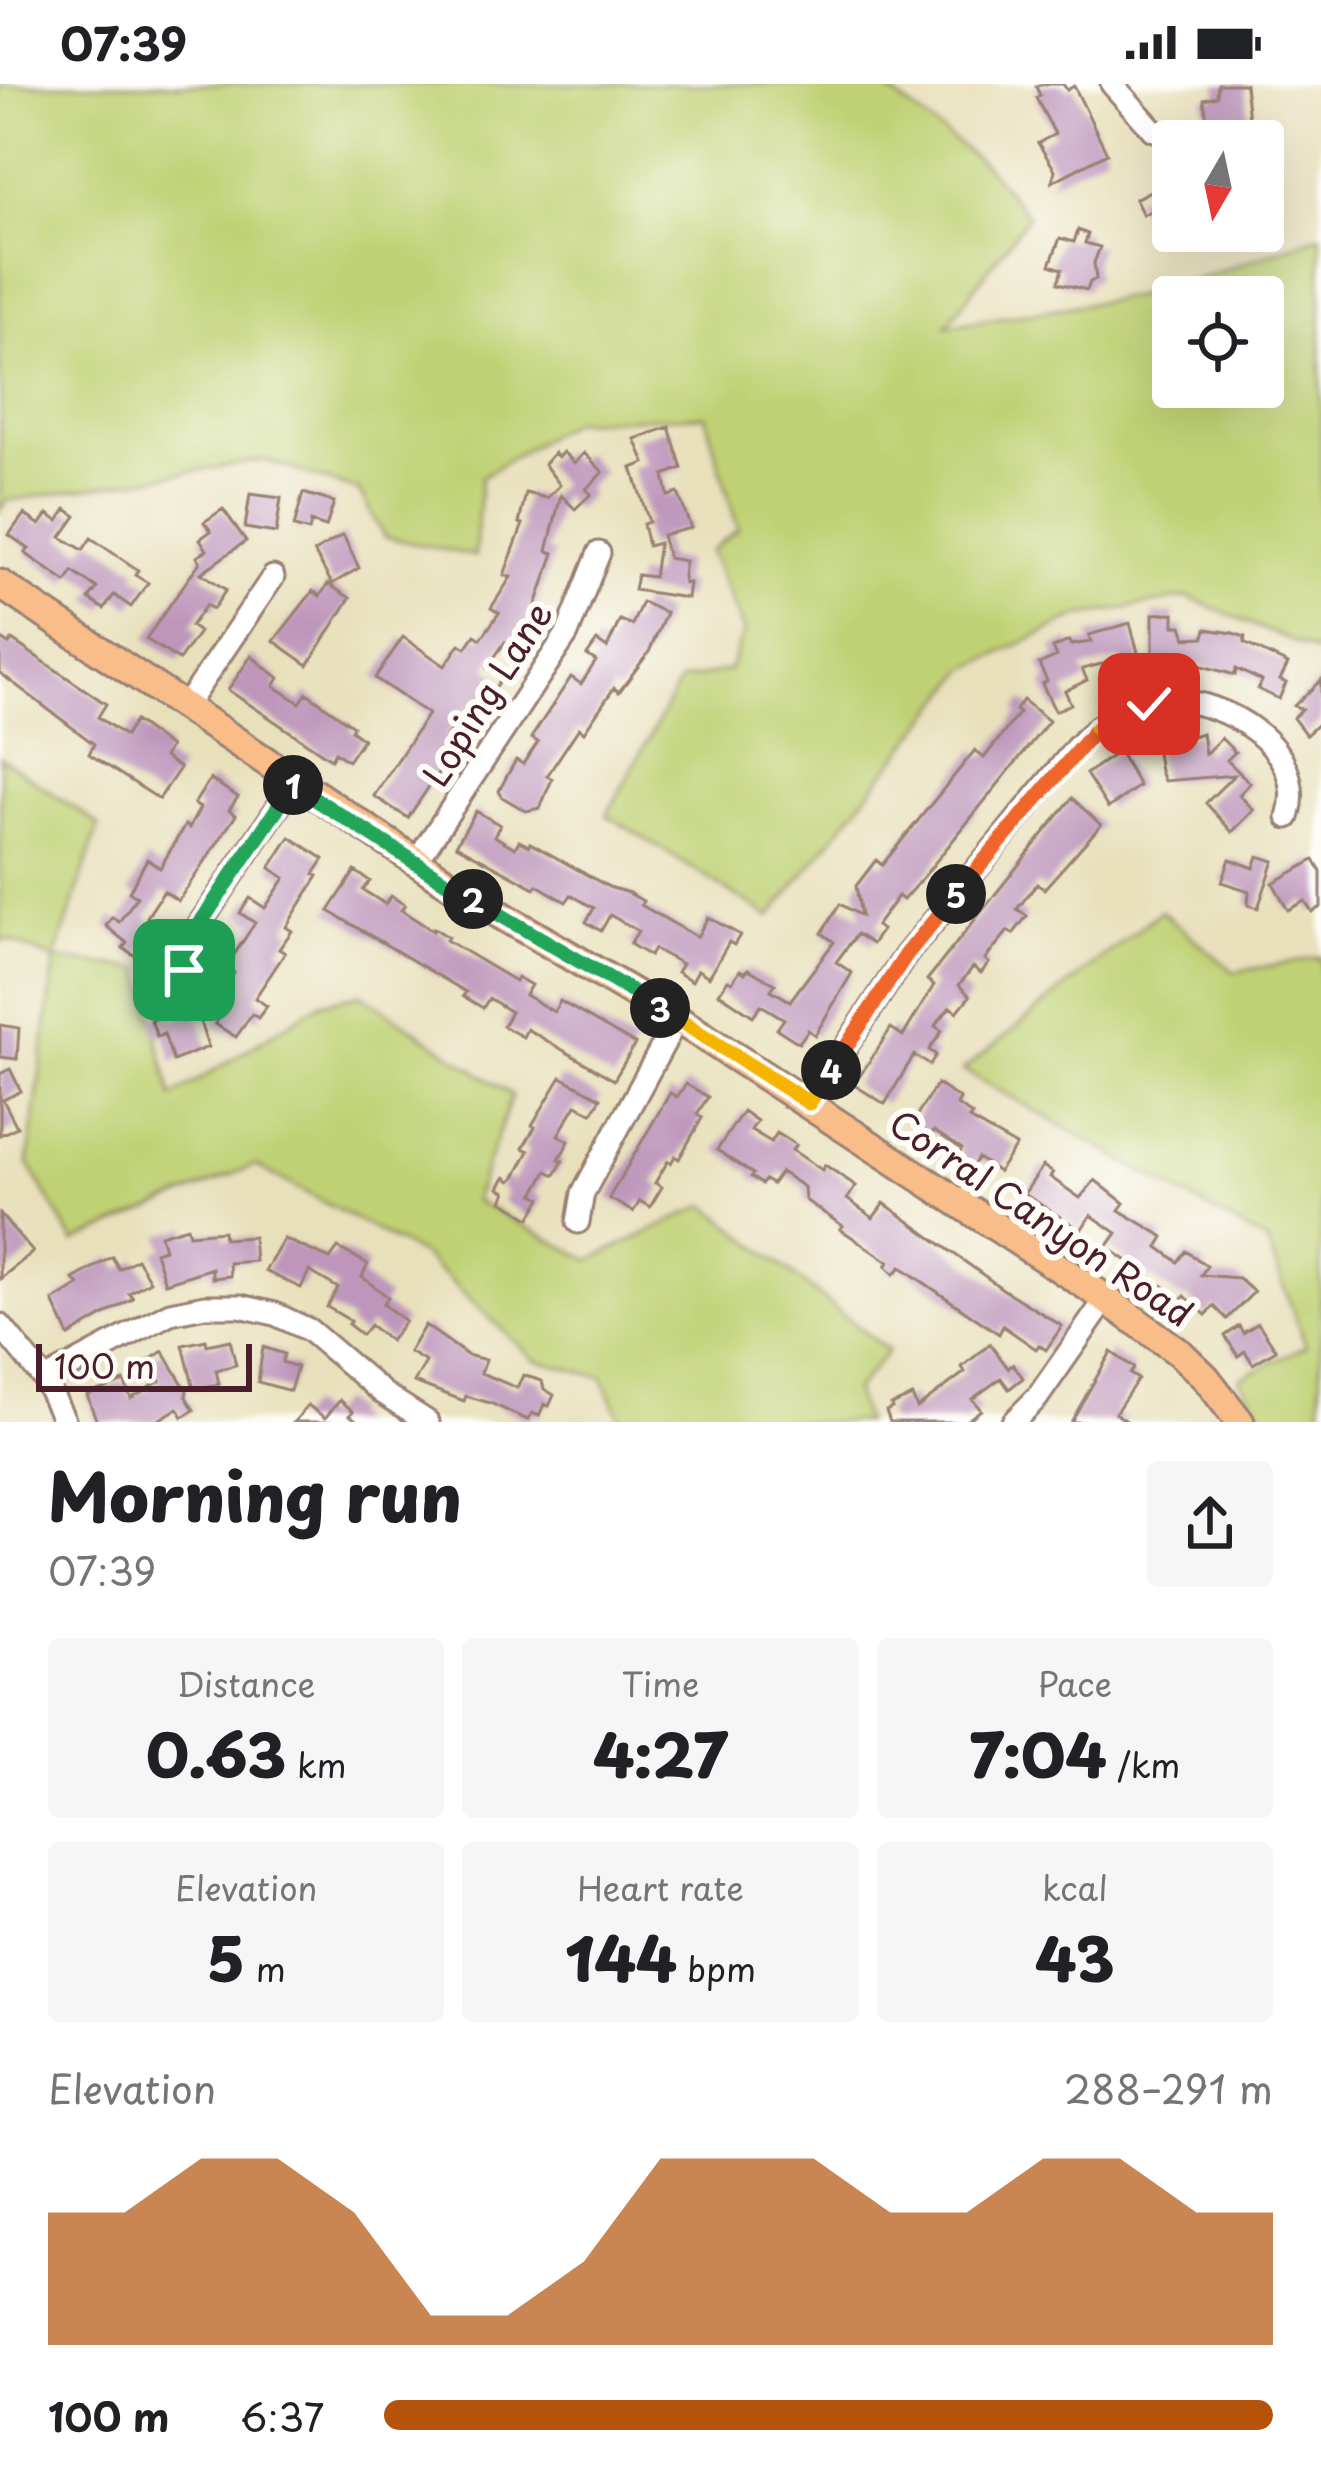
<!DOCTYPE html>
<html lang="en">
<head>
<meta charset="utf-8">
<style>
  body { margin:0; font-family:"Playpen Sans",sans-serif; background:#f6f6f6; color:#202124; height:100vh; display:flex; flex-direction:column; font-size:45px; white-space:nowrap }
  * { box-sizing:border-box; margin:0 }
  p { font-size:39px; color:#757577 }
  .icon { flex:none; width:66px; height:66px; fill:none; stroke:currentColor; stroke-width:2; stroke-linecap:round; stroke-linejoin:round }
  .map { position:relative; height:1338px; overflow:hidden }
  .panel { display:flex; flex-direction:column; background:#fff; flex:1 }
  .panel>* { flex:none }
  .needle { width:78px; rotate:189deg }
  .buttons { position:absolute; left:1152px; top:36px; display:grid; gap:24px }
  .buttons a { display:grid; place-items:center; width:132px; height:132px; border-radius:12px; background:#fff; box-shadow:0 12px 48px #0002; font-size:60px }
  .scale { position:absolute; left:36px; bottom:30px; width:216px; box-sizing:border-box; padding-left:12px; border:6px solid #4a1f2b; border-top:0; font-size:33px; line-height:42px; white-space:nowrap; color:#4a1f2b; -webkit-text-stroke:9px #fdfcf7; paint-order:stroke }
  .pin { position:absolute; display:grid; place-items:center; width:102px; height:102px; color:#fff; margin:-51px; border-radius:24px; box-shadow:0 6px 18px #0006 }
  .km { position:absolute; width:60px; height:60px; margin:-30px; border-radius:50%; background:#222; color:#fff; font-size:33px; line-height:60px; text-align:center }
  .round { display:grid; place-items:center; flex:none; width:126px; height:126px; border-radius:12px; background:#f6f6f6 }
  .overview { display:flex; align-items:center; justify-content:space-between; height:204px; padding:0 48px }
  h1 { font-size:66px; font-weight:800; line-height:90px }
  .metrics { display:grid; grid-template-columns:repeat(3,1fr); gap:18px; height:204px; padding:12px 48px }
  .metrics div { display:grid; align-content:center; border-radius:12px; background:#f6f6f6; text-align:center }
  .metrics b { font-size:60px; font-weight:800 }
  .metrics small { font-size:33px; font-weight:400 }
  .metrics p { font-size:33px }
  .chart { height:336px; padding:24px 48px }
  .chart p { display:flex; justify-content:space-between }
  .chart svg { width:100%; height:216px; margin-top:12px; fill:#b45309; opacity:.7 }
  ul { padding:0 48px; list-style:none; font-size:39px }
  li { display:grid; grid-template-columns:192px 144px 1fr; align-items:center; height:90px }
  li i { height:30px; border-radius:15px; background:#b45309 }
  .status { display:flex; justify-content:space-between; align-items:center; height:84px; padding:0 60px; background:#fff; direction:ltr }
  .status svg { height:33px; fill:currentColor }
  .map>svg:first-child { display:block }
  .green { fill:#c0d174; stroke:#857850; stroke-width:3; fill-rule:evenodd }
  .building { fill:#be96bc }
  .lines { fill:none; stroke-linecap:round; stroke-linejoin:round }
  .minor-casing { stroke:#998073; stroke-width:27 }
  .major-casing { stroke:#998073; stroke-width:33 }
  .minor { stroke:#fff; stroke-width:21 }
  .major { stroke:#f8bd89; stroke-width:27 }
  .split-1-casing { stroke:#fff; stroke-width:24 }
  .split-2-casing { stroke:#fff; stroke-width:24 }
  .split-3-casing { stroke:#fff; stroke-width:24 }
  .split-4-casing { stroke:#fff; stroke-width:24 }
  .split-5-casing { stroke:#fff; stroke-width:24 }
  .split-6-casing { stroke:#fff; stroke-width:24 }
  .split-7-casing { stroke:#fff; stroke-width:24 }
  .split-1 { stroke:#22a559; stroke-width:15 }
  .split-2 { stroke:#22a559; stroke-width:15 }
  .split-3 { stroke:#22a559; stroke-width:15 }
  .split-4 { stroke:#f5b400; stroke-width:15 }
  .split-5 { stroke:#f0652b; stroke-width:15 }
  .split-6 { stroke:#f0652b; stroke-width:15 }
  .split-7 { stroke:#f5b400; stroke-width:15 }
  .labels { text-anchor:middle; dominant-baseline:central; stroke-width:12; stroke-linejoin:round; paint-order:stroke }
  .street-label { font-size:36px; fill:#4a1f2b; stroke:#fdfcf7 }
</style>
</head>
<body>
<div class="status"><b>07:39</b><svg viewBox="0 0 49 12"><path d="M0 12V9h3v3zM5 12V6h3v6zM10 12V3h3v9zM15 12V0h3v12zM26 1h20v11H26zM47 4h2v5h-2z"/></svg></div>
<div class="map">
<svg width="1321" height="1338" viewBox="0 0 1321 1338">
  <rect width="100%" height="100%" fill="#fdfcf7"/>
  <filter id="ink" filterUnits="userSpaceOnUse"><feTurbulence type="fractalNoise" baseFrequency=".00833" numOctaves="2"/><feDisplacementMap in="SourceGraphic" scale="24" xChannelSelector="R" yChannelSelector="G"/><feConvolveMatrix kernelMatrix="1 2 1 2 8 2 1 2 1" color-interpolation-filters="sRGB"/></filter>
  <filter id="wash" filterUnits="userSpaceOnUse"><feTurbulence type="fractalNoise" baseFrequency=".004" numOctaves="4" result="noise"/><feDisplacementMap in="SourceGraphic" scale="48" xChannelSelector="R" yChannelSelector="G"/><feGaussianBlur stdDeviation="2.7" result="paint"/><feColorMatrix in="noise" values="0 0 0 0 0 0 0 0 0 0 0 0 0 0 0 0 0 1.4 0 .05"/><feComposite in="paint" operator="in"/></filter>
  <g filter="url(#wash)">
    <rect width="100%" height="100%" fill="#e8e0bb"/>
    <path class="green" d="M 0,0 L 880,0 L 985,81 L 1028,132 L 946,242 L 1162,208 L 1321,151 L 1321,570 L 1188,513 L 1077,533 L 967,585 L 770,833 L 607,731 L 680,597 L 729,586 L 744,548 L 710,467 L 738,445 L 705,331 L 572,337 L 481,393 L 475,472 L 384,453 L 359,407 L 264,376 L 6,417 L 0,427 ZM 1173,213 L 1263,213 L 1263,303 L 1173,303 Z
      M 0,673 L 99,741 L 55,875 L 141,885 L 172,1013 L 321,919 L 361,910 L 512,1011 L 474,1116 L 590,1176 L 706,1121 L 888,1267 L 854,1307 L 865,1338 L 622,1338 L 602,1293 L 535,1276 L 423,1172 L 255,1081 L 74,1158 L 28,1080 L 55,876 L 6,855 L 0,859 Z
      M 1161,827 L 1234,888 L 1321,873 L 1321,1338 L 1267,1338 L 1239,1294 L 1306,1262 L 1267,1158 L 963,986 Z"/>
    <g id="blocks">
      <path class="building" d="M 1042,0 L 1063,0 L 1067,6 L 1074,2 L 1107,69 L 1052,98 L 1055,86 L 1038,59 L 1055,50 L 1036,14 L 1040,11 L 1036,3 Z
        M 1218,0 L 1245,0 L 1250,44 L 1224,48 L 1223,40 L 1208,43 L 1204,15 L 1217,12 Z
        M 1158,103 L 1162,109 L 1169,105 L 1173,112 L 1173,139 L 1160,145 L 1150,127 L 1143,131 L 1135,115 Z
        M 1078,146 L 1088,150 L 1085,159 L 1100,163 L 1094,179 L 1096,195 L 1090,198 L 1087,206 L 1058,199 L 1062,185 L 1050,181 L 1060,154 L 1074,158 Z
        M 669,343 L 682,384 L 664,391 L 668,412 L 678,409 L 691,444 L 662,451 L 668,474 L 685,477 L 683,492 L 684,499 L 689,499 L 687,514 L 634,506 L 637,491 L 654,493 L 659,459 L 648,462 L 643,440 L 649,438 L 632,384 L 645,379 L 635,355 Z
        M 563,368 L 575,379 L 584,369 L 603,388 L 586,405 L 591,410 L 575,425 L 561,411 L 547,467 L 554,469 L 536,521 L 544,527 L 531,546 L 526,542 L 513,563 L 505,558 L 487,584 L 502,594 L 476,631 L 466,624 L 445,655 L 456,662 L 408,734 L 374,712 L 428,630 L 375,594 L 403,553 L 445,582 L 460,560 L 466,564 L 475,551 L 481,555 L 499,529 L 491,524 L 511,493 L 504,491 L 523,440 L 519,439 L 526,409 L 547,414 L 560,401 L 544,380 L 554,369 L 558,373 Z
        M 303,409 L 334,418 L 326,443 L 311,438 L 309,447 L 294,443 Z
        M 250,410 L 281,414 L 276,449 L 245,444 Z
        M 66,425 L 76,432 L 61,453 L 83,466 L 91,454 L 138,486 L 135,491 L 148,499 L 131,523 L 114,511 L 104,525 L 89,515 L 97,504 L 73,488 L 66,498 L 25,469 L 29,465 L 9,451 L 24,430 L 40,441 L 48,430 L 58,437 Z
        M 223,425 L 246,457 L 201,489 L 226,506 L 213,525 L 206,521 L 191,542 L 199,548 L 179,576 L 146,555 L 200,478 L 197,473 L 207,466 L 200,455 L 211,447 L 204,438 Z
        M 343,451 L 359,484 L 332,500 L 314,468 Z
        M 328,500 L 350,514 L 308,581 L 274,557 L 313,507 L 320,512 Z
        M 642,518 L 666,529 L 649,568 L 619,608 L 614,604 L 584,648 L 579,644 L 547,692 L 552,695 L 540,724 L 526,727 L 502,713 L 499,707 L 508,690 L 516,676 L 523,680 L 538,658 L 531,654 L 571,593 L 581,600 L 596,577 L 587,571 L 597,557 L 607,564 L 620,536 L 632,541 Z
        M 1174,529 L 1174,542 L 1182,542 L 1186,554 L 1204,553 L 1206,545 L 1233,549 L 1245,553 L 1244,559 L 1288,580 L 1280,596 L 1286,599 L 1279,615 L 1258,605 L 1262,597 L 1236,585 L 1235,591 L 1199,581 L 1153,581 L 1153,530 Z
        M 1130,539 L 1142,583 L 1125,588 L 1121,575 L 1082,585 L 1087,596 L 1065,607 L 1071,620 L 1055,627 L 1042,600 L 1047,597 L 1039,580 L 1057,572 L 1053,564 L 1069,557 L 1071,561 L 1091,558 L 1089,551 Z
        M 0,554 L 9,560 L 12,556 L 106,620 L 98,633 L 125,652 L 135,637 L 170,663 L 164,673 L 180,684 L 159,715 L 89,670 L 94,660 L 0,589 Z
        M 251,572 L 279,594 L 274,602 L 300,619 L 307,609 L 353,642 L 351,646 L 363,655 L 348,677 L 335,668 L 331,675 L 228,606 Z
        M 1321,596 L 1321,637 L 1306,651 L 1293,634 L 1302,625 L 1294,622 Z
        M 1023,616 L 1049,637 L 925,791 L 903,816 L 898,812 L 876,842 L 882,846 L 872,860 L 857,850 L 836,878 L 852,889 L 815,951 L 808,946 L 799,959 L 777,945 L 784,935 L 761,921 L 753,932 L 719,909 L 728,896 L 732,898 L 740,886 L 745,889 L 748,885 L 775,900 L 771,906 L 790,917 L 834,858 L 822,849 L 840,820 L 861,832 L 856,802 L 876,776 L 882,781 L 975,666 L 984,674 L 1019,629 L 1016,626 Z
        M 1202,649 L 1205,670 L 1221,654 L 1235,668 L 1227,676 L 1250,699 L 1239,711 L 1254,726 L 1232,748 L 1206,719 L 1234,691 L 1164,697 L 1160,687 L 1156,662 Z
        M 1119,667 L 1139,702 L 1108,724 L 1086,690 Z
        M 210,695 L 238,713 L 229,726 L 236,731 L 178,817 L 164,807 L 147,833 L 152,837 L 143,849 L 150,854 L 137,873 L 123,864 L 127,859 L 106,842 L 112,833 L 119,838 L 137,813 L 129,808 L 147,775 L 160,784 L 185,741 L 189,744 L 200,724 L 194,720 Z
        M 1072,714 L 1101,741 L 1044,805 L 1037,800 L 1017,825 L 1027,832 L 1013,850 L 1008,847 L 985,875 L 989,879 L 981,889 L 973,883 L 959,901 L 970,912 L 957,928 L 950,923 L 935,942 L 942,947 L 929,966 L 936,971 L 930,981 L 914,971 L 885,1020 L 854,1001 L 891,944 L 903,952 L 934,901 L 927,896 Z
        M 476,727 L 500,741 L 494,752 L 515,764 L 519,757 L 529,762 L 530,759 L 609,803 L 629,809 L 643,817 L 641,821 L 697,853 L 708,833 L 740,851 L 734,861 L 729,858 L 709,893 L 698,886 L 692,897 L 677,888 L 682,880 L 654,865 L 650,872 L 630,860 L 638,847 L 610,831 L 601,847 L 586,838 L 594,824 L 571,811 L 566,818 L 537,801 L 535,804 L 456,761 Z
        M 290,753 L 324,775 L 314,790 L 318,792 L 286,843 L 292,847 L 279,865 L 285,869 L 255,914 L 267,922 L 258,934 L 252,930 L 236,953 L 215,940 L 230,918 L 219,911 L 234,889 L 226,883 L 255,839 L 240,829 L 250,814 L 265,824 L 285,794 L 270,784 Z
        M 1258,772 L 1274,777 L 1258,824 L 1248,821 L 1249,807 L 1222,798 L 1230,775 L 1254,784 Z
        M 1314,776 L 1321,788 L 1321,823 L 1312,828 L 1305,817 L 1288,826 L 1273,799 Z
        M 355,787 L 370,797 L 363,806 L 385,820 L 391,812 L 405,821 L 401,826 L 433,847 L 434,844 L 448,853 L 446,856 L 515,897 L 517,893 L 531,901 L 525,911 L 554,928 L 560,917 L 635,960 L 614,996 L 527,945 L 523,953 L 503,942 L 511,928 L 489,914 L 483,924 L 463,912 L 466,908 L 329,827 Z
        M 197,927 L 208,963 L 173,977 L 164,950 L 157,953 L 151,936 L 172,929 L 174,935 Z
        M 0,941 L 19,944 L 17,975 L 0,973 Z
        M 10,985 L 21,1007 L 3,1016 L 17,1043 L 0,1051 L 0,990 Z
        M 561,993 L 601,1014 L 592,1029 L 576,1021 L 558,1051 L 569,1057 L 559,1075 L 563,1077 L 555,1091 L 547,1087 L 534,1110 L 542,1114 L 530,1134 L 502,1117 L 506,1108 L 499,1104 L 505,1093 L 511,1097 L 515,1093 L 529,1067 L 523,1064 L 535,1043 L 532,1041 Z
        M 686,1000 L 708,1013 L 697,1030 L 702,1034 L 679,1075 L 675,1072 L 671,1079 L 668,1077 L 655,1099 L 662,1103 L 650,1123 L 640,1117 L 633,1128 L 609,1114 L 670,1009 L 677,1013 Z
        M 937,1000 L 960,1015 L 957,1021 L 972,1031 L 969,1035 L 1016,1062 L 998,1088 L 978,1074 L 971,1084 L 956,1073 L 962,1065 L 934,1047 L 931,1051 L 912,1039 Z
        M 743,1027 L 757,1037 L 751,1046 L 771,1058 L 777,1049 L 796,1061 L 792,1066 L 822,1086 L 825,1081 L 856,1102 L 847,1115 L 873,1134 L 884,1119 L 1004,1206 L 1062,1242 L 1046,1266 L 1039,1261 L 1036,1265 L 1003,1242 L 999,1250 L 901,1183 L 894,1190 L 886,1182 L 889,1178 L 840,1145 L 843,1142 L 805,1116 L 804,1103 L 781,1088 L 772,1100 L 765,1096 L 762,1100 L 751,1093 L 753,1090 L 717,1066 Z
        M 1043,1082 L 1053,1089 L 1050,1093 L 1080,1114 L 1095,1096 L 1124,1119 L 1119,1126 L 1164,1153 L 1158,1163 L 1178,1178 L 1186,1167 L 1207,1182 L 1201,1191 L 1238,1194 L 1254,1208 L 1227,1235 L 1214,1222 L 1206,1231 L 1185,1212 L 1182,1215 L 1107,1163 L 1117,1149 L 1091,1131 L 1081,1146 L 1024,1110 Z
        M 0,1130 L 33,1168 L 0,1195 Z
        M 187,1143 L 189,1150 L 223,1147 L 224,1155 L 253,1153 L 255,1177 L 229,1179 L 230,1192 L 212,1194 L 212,1184 L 165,1199 L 155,1168 L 164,1165 L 160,1151 Z
        M 284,1155 L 330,1175 L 338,1164 L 368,1180 L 362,1193 L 388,1213 L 383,1220 L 405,1237 L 390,1257 L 370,1241 L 362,1251 L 348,1240 L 351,1237 L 327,1223 L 338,1204 L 309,1187 L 301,1204 L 265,1187 Z
        M 112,1173 L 119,1185 L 137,1175 L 150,1197 L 129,1209 L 133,1214 L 69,1252 L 53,1217 L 79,1201 L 73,1195 Z
        M 1258,1239 L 1276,1266 L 1253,1280 L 1245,1267 L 1238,1272 L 1225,1252 L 1239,1242 L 1243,1249 Z
        M 425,1241 L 467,1271 L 486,1276 L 481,1289 L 517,1304 L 523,1291 L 542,1297 L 544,1305 L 554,1311 L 549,1322 L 544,1320 L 539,1332 L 532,1329 L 528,1336 L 490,1319 L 466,1312 L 464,1317 L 414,1298 L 426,1278 L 409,1268 Z
        M 206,1256 L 207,1261 L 230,1256 L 236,1281 L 216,1286 L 219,1300 L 194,1305 L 183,1261 Z
        M 990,1260 L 1008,1284 L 1013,1280 L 1023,1294 L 1009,1305 L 1001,1294 L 972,1315 L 981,1326 L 965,1338 L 890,1338 L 886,1327 L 892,1324 L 891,1321 L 912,1312 L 917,1324 L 965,1288 L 962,1283 Z
        M 263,1263 L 284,1270 L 282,1278 L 297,1283 L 290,1307 L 258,1298 Z
        M 163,1267 L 187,1307 L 186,1313 L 194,1326 L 183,1333 L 178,1324 L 155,1338 L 97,1338 L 87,1311 L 124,1297 L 131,1314 L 160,1297 L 148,1277 Z
        M 1111,1268 L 1134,1284 L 1130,1290 L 1138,1295 L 1115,1329 L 1128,1338 L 1071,1338 Z
        M 340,1316 L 353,1327 L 350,1331 L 358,1338 L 294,1338 L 308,1321 L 325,1334 Z"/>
    </g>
  </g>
  <g filter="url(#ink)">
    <use href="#blocks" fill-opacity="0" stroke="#998073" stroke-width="3"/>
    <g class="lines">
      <g class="minor-casing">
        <path id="minor" d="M 1112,0 L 1153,46
          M 184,624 L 273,493
          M 416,778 L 567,550 L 599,469
          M 184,886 L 195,847 L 294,699
          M 809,1019 L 906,871 L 1076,664 C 1099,638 1129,620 1165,617 C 1224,613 1310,665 1288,733
          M 578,1138 L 583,1109 L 677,935
          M 0,1241 L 45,1296 L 65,1338
          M 45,1296 L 170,1229 L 205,1222 L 240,1222 L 275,1230 L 309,1246 L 383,1309 L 428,1338
          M 1013,1338 L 1037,1314 L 1106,1215"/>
      </g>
      <g class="major-casing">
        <path id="major" d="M 0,500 L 462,808 L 677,935 L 1093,1206 L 1180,1269 L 1206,1294 L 1240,1338"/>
      </g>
      <use href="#minor" class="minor"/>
      <use href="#major" class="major"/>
    </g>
  </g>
  <g class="lines" filter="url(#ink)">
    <g class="split-1-casing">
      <path id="split-1" d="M 184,886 L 195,847 L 293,701"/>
    </g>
    <g class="split-2-casing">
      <path id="split-2" d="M 293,701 L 473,815"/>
    </g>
    <g class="split-3-casing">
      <path id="split-3" d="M 473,815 L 660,924"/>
    </g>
    <g class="split-4-casing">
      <path id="split-4" d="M 660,924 L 809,1019 L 831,986"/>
    </g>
    <g class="split-5-casing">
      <path id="split-5" d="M 831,986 L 906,871 L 956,810"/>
    </g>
    <g class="split-6-casing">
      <path id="split-6" d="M 956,810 L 1096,645"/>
    </g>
    <g class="split-7-casing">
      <path id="split-7" d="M 1096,645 L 1121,629 L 1149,620"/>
    </g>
    <use href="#split-1" class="split-1"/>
    <use href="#split-2" class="split-2"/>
    <use href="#split-3" class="split-3"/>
    <use href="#split-4" class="split-4"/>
    <use href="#split-5" class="split-5"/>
    <use href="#split-6" class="split-6"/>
    <use href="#split-7" class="split-7"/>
  </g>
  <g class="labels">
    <g class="street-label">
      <text transform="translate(486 609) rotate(-58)">Loping Lane</text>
      <text transform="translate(1042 1133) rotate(34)">Corral Canyon Road</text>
    </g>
  </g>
</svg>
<div class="buttons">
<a><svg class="needle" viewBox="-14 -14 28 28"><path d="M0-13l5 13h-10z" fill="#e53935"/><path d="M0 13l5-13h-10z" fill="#757577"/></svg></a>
<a><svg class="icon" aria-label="locate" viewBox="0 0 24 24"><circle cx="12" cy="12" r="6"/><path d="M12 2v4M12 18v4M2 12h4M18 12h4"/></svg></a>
</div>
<div class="scale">100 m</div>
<div class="pin" style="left:184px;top:886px;background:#1e9e55"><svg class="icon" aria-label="arrive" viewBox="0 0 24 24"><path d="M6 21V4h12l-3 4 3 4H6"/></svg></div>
<div class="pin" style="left:1149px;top:620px;background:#d93025"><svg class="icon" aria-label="check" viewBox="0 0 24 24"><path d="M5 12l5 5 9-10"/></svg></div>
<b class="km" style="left:293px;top:701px">1</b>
<b class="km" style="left:473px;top:815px">2</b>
<b class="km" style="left:660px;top:924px">3</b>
<b class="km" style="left:831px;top:986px">4</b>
<b class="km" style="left:956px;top:810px">5</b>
</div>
<section class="panel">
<div class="overview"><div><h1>Morning run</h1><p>07:39</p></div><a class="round"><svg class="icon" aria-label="share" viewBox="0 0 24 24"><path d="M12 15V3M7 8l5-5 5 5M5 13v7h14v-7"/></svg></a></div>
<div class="metrics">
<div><p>Distance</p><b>0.63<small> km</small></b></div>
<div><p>Time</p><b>4:27</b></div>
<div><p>Pace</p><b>7:04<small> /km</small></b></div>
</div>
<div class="metrics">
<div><p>Elevation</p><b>5<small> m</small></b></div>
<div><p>Heart rate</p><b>144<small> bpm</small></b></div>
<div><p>kcal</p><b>43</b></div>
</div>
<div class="chart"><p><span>Elevation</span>288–291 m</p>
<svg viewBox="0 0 160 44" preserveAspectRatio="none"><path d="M0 44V17L10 17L20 6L30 6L40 17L50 38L60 38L70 27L80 6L90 6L100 6L110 17L120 17L130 6L140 6L150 17L160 17V44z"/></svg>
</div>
<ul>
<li><b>100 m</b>6:37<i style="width:100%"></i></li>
</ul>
</section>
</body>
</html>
